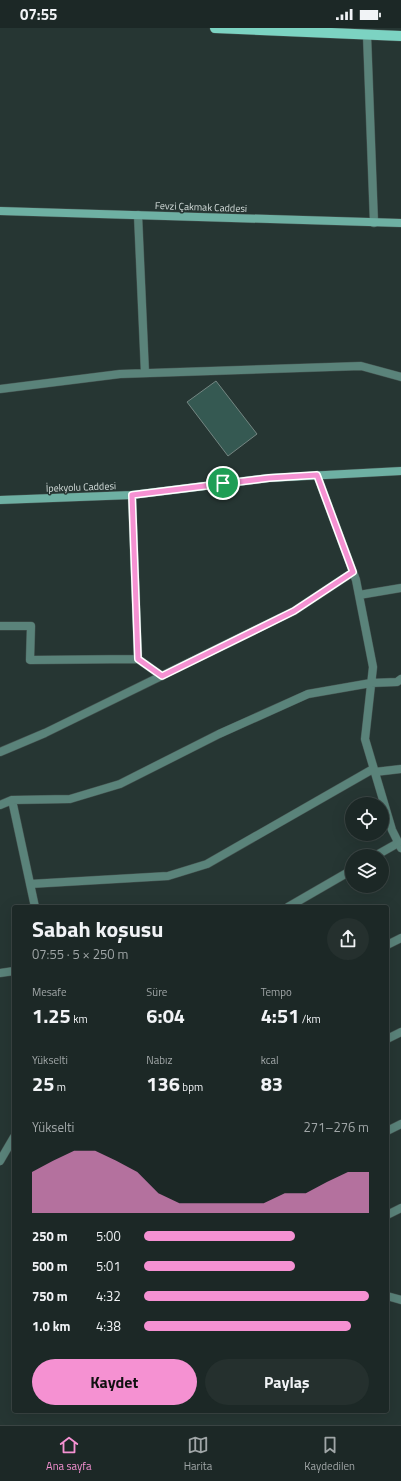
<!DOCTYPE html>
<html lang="tr">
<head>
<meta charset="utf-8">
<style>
  body { margin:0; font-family:"Titillium Web",sans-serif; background:#25302e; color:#f1f3f6; height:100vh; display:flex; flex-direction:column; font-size:15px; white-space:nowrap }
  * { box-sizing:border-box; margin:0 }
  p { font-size:13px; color:#a0a6a7 }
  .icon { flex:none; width:22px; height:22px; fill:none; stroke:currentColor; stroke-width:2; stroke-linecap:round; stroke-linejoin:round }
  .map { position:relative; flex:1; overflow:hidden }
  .sheet { position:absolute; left:12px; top:877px; width:377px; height:508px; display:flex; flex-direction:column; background:#1c2826; border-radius:4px; box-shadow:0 4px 16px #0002,0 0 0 1px #3a4443 }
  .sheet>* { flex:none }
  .fabs { position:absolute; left:345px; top:769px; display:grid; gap:8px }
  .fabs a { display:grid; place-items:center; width:44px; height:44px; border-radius:50%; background:#1c2826; box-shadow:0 4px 16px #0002,0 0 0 1px #3a4443; font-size:20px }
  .pin { position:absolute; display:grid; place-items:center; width:34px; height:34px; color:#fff; margin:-17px; border:2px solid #fff; border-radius:50%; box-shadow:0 1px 4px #0007 }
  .round { display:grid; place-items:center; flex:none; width:42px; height:42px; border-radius:21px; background:#25302e }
  .overview { display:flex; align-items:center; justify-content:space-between; height:68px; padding:0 20px }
  h1 { font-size:22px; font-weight:700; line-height:30px }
  .metrics { display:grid; grid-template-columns:repeat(3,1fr); gap:6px; height:68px; padding:4px 20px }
  .metrics div { display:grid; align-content:center }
  .metrics b { font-size:20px; font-weight:700 }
  .metrics small { font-size:11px; font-weight:400 }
  .metrics p { font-size:11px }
  .chart { height:112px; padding:8px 20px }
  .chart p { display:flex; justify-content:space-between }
  .chart svg { width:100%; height:72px; margin-top:4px; fill:#f591d2; opacity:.7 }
  .cta { display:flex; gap:8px; margin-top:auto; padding:8px 20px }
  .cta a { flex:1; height:46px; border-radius:24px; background:#f591d2; color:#111; font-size:16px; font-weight:700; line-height:46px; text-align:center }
  .cta a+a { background:#25302e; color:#f1f3f6 }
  ul { padding:0 20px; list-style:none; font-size:13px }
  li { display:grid; grid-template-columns:64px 48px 1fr; align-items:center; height:30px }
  li i { height:10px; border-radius:5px; background:#f591d2 }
  .status { display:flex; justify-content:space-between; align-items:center; height:28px; padding:0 20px; background:#1c2826; direction:ltr }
  .status svg { height:11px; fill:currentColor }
  .tabs { display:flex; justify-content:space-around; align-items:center; height:56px; border-top:1px solid #3a4443; background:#1c2826; font-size:11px; color:#a0a6a7 }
  .tabs a { display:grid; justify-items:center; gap:2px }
  .tabs .active { color:#f591d2 }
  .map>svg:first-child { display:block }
  .building { fill:#355952; stroke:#748682 }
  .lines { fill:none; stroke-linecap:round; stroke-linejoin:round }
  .street-casing { stroke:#455451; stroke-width:9 }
  .secondary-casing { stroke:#455451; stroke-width:9 }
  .primary-casing { stroke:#455451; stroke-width:11 }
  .street { stroke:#5a837a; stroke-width:8 }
  .secondary { stroke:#6eb0a3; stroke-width:8 }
  .primary { stroke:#7cd3c2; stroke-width:10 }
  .route-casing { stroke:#fff; stroke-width:8 }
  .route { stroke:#f591d2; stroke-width:5 }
  .labels { text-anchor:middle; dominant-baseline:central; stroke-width:3; stroke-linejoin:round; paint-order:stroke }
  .street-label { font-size:10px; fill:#d4dddb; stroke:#263633 }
</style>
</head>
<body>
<div class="status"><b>07:55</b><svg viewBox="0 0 49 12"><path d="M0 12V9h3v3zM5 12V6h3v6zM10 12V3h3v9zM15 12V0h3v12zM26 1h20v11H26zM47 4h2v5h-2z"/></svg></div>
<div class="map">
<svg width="401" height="1397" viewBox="0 0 401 1397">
  <rect width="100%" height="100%" fill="#263633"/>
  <path class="building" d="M 216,353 L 257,406 L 228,428 L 187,374 Z"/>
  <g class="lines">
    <g class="street-casing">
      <path id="street" d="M 367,7 L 374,195
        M 138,187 L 145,345
        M 0,361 L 120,346 L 361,338 L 401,349
        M 317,447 L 356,552 L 373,639 L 365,711 L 392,802 L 401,820
        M 132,467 L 138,631 L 162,648
        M 359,567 L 401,560
        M 0,598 L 31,598 L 30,632 L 138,631
        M 0,724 L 45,705 L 294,583 L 353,544
        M 375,744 L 401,741
        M 12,772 L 35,879
        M 0,777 L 12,772 L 70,771 L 120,756 L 219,706 L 308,666 L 371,655 L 397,654 L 401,651
        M 375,828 L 398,815
        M 30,856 L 168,848 L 207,836 L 373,741
        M 288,879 L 352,842
        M 387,917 L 401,910
        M 0,945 L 14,943
        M 387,1011 L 401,1004
        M 387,1103 L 401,1096
        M 0,1133 L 14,1109
        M 387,1187 L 401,1180
        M 387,1268 L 401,1272"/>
    </g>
    <g class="secondary-casing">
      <path id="secondary" d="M 0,183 L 401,195
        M 0,472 L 132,467 L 269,450 L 401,443"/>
    </g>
    <g class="primary-casing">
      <path id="primary" d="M 215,0 L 401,8"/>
    </g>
    <use href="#street" class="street"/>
    <use href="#secondary" class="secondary"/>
    <use href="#primary" class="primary"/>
  </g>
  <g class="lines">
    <g class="route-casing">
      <path id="route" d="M 317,447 L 353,544 L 294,583 L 162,648 L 138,631 L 132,467 L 269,450 Z"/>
    </g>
    <use href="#route" class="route"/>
  </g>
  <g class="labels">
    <g class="street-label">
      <text transform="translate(201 179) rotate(2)">Fevzi Çakmak Caddesi</text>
      <text transform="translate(81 459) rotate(-2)">İpekyolu Caddesi</text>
    </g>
  </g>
</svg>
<div class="fabs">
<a><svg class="icon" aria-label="locate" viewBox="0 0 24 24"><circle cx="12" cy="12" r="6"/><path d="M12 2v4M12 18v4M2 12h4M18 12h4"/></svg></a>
<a><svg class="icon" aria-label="layers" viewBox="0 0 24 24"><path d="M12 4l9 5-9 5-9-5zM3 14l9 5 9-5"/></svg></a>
</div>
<div class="pin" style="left:223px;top:455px;background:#1e9e55"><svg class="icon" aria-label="arrive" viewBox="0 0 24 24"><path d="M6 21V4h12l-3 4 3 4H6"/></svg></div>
<section class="sheet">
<div class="overview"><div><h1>Sabah koşusu</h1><p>07:55 · 5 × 250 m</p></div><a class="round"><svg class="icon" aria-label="share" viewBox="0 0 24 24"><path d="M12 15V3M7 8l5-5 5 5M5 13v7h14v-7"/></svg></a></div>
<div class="metrics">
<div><p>Mesafe</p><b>1.25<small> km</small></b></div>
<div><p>Süre</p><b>6:04</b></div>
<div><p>Tempo</p><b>4:51<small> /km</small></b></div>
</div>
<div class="metrics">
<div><p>Yükselti</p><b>25<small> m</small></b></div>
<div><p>Nabız</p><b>136<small> bpm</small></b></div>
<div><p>kcal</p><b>83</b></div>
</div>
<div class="chart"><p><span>Yükselti</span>271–276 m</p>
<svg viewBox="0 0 160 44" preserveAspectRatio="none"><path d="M0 44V19L10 12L20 6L30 6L40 12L50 19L60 32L70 38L80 38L90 38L100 38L110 38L120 32L130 32L140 25L150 19L160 19V44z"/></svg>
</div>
<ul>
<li><b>250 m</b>5:00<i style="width:67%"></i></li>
<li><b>500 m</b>5:01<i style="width:67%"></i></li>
<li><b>750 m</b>4:32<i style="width:100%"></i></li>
<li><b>1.0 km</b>4:38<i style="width:92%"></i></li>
</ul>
<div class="cta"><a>Kaydet</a><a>Paylaş</a></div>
</section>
</div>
<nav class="tabs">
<a class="active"><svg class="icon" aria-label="home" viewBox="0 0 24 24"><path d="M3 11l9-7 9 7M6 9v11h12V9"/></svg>Ana sayfa</a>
<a><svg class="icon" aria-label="map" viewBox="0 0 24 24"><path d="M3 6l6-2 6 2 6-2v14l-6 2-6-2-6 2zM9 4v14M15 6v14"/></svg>Harita</a>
<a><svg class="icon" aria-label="saved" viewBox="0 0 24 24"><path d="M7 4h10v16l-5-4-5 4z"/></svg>Kaydedilen</a>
</nav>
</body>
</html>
